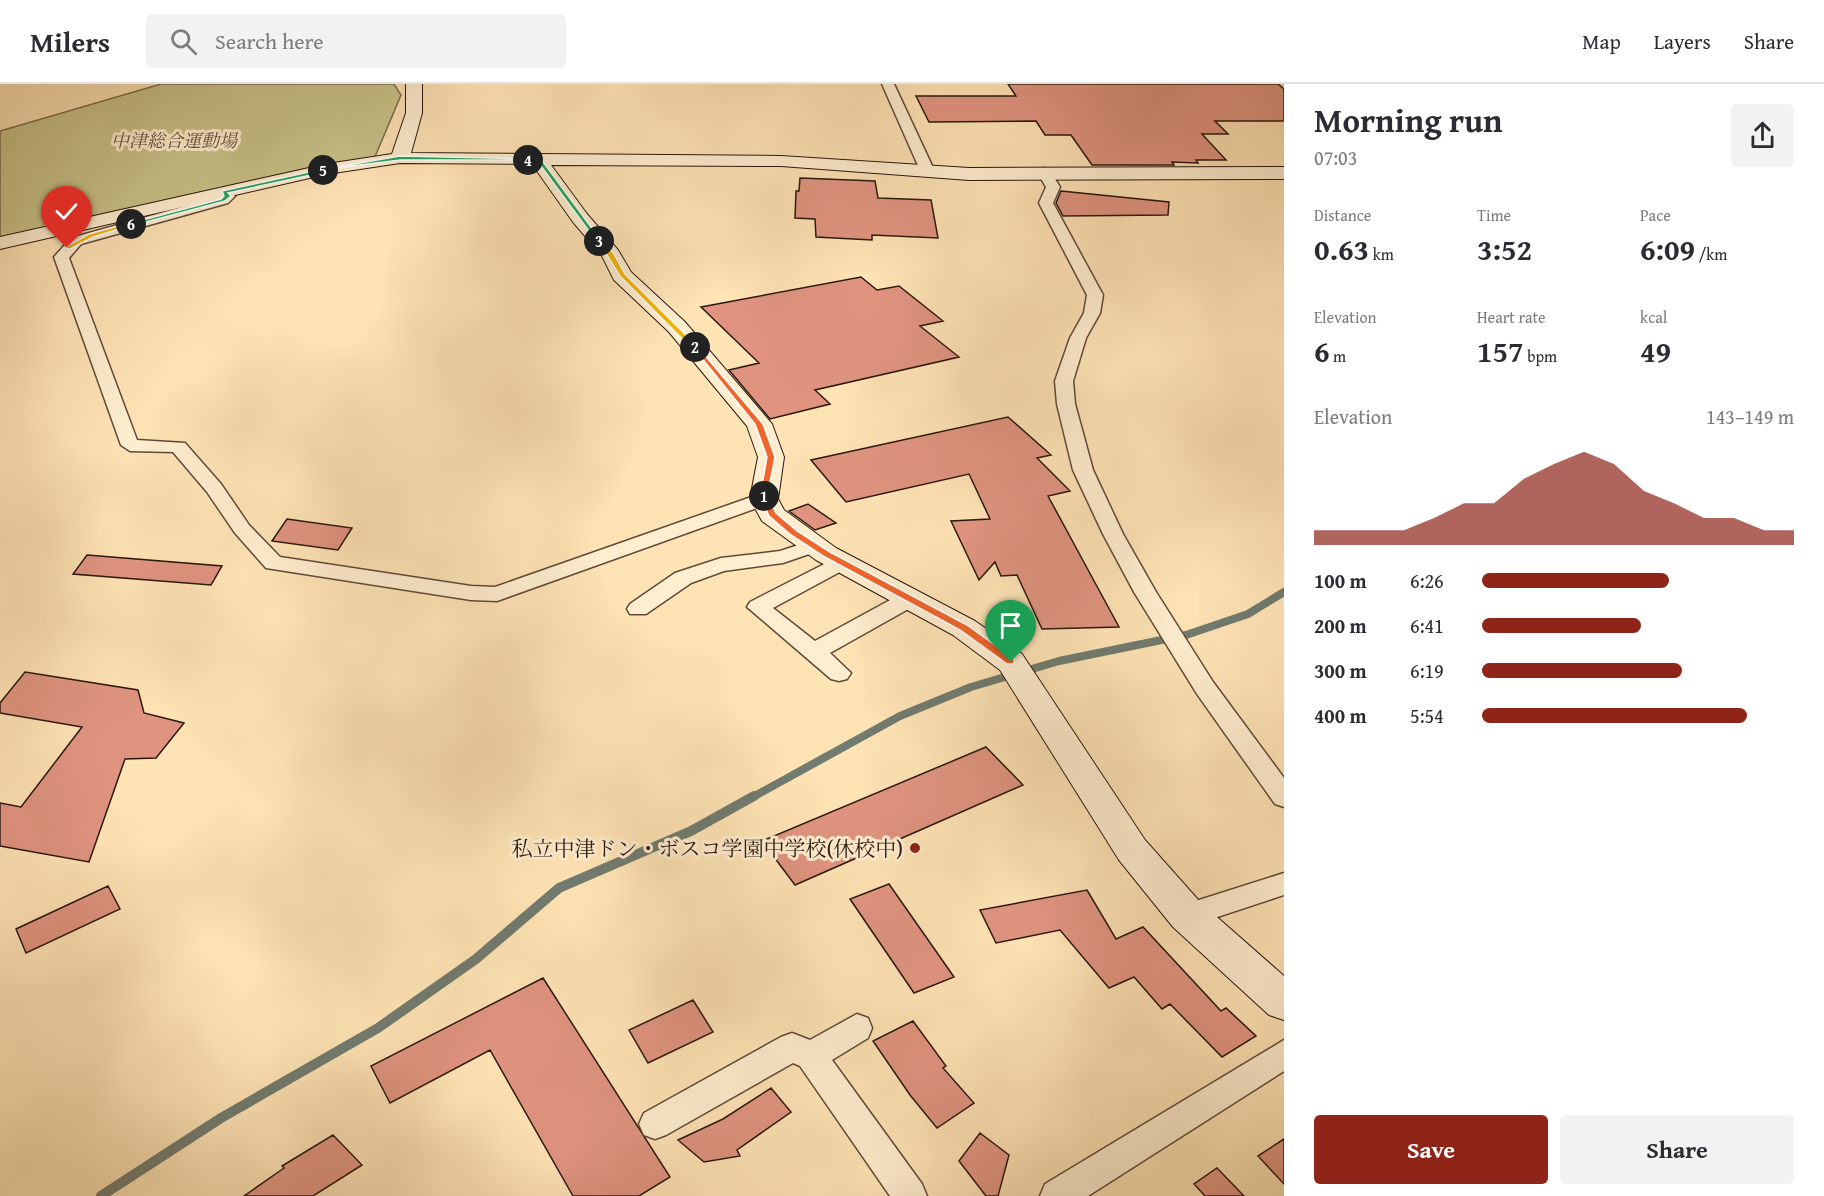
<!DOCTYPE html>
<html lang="en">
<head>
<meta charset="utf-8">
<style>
  body { margin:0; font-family:"Gentium Book Plus","Noto Serif JP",serif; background:#f2f2f3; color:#2b2b33; height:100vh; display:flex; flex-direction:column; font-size:22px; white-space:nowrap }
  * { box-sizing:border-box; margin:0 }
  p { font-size:20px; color:#7c7c81 }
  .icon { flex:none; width:33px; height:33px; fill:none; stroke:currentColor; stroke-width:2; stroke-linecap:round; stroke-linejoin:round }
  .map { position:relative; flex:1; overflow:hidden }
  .sheet { display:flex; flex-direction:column; background:#fff; width:540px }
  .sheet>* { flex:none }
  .pin { position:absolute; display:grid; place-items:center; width:51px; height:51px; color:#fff; margin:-62px -26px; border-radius:50% 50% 50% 0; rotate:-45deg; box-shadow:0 0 6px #0007 }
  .pin .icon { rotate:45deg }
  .km { position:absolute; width:30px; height:30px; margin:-15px; border-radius:50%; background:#222; color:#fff; font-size:16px; line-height:30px; text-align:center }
  .round { display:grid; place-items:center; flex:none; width:63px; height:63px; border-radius:6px; background:#f2f2f3 }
  .overview { display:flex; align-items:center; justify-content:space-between; height:102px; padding:0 30px }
  h1 { font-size:33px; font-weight:800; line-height:45px }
  .stats { display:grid; grid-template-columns:repeat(3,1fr); gap:9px; height:102px; padding:6px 30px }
  .stats div { display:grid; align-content:center }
  .stats b { font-size:30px; font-weight:800 }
  .stats small { font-size:16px; font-weight:400 }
  .stats p { font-size:16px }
  .chart { height:168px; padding:12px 30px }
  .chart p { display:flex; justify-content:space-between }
  .chart svg { width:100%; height:108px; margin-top:6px; fill:#8f2418; opacity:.7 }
  .cta { display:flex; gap:12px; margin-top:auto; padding:12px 30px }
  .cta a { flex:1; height:69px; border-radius:6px; background:#8f2418; color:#fff; font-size:24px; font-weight:800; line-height:69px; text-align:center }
  .cta a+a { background:#f2f2f3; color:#2b2b33 }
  ul { padding:0 30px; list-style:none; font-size:20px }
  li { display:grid; grid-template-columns:96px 72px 1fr; align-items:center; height:45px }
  li i { height:15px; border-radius:8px; background:#8f2418 }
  header { display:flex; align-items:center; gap:36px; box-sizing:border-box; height:84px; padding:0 30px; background:#fff; border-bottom:2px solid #e1e1e2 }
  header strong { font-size:28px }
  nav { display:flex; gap:33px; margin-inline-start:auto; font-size:21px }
  .search { width:420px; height:54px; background:#f2f2f3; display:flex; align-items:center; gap:15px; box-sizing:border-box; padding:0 21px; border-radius:6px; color:#7c7c81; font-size:22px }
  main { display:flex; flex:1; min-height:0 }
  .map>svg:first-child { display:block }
  .green { fill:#c8c188; stroke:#796c4b; stroke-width:1.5 }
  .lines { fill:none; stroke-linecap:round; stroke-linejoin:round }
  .stream-far1 { stroke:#717b6f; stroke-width:8 }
  .stream { stroke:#717b6f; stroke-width:10 }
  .building { fill:#e09480; stroke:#2a170e; stroke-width:1.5 }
  .street-casing { stroke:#5f4a38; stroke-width:3 }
  .secondary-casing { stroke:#2a170e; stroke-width:2 }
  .street { fill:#feedcf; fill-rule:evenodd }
  .secondary { fill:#feedcf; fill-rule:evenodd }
  .split-1 { fill:#f0652b; stroke:#fff; stroke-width:1.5 }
  .split-2 { fill:#f0652b; stroke:#fff; stroke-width:1.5 }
  .split-3 { fill:#f5b400; stroke:#fff; stroke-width:1.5 }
  .split-4 { fill:#22a559; stroke:#fff; stroke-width:1.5 }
  .split-5 { fill:#22a559; stroke:#fff; stroke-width:1.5 }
  .split-6 { fill:#22a559; stroke:#fff; stroke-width:1.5 }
  .split-7 { fill:#f5b400; stroke:#fff; stroke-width:1.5 }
  .poi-dot { fill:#8f2418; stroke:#feedcf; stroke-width:2 }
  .labels { text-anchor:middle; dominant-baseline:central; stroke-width:6; stroke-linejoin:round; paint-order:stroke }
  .far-park-label { font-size:18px; font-style:italic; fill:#615239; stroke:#feedcf }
  .poi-label { font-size:21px; fill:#2a170e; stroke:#feedcf; text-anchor:end }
</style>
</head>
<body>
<header>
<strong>Milers</strong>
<div class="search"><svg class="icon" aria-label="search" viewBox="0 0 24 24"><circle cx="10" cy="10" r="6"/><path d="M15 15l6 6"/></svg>Search here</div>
<nav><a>Map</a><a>Layers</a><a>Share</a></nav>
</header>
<main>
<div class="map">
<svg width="1284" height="1112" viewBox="0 0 1284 1112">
  <rect width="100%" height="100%" fill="#fee3b5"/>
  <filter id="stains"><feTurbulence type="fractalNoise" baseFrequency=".00333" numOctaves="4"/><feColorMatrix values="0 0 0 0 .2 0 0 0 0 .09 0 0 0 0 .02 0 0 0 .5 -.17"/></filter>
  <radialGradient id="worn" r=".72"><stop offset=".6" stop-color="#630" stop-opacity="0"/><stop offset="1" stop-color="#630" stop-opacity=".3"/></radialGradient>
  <path class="green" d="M 161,0 L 394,0 L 401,11 L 374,75 L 313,83 L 0,153 L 0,47 Z"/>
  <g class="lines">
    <path class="stream-far1" d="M 751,714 L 900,632 L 971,603 L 1059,577 L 1186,551 L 1248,530 L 1284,508"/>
    <path class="stream" d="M 101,1112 L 221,1034 L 378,944 L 476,875 L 559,804 L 691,747 L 754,712"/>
  </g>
  <path class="building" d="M 1008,0 L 1278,0 L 1284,5 L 1284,37 L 1215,37 L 1228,50 L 1202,50 L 1226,76 L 1196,76 L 1198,79 L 1172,78 L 1174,81 L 1092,81 L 1071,51 L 1045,51 L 1036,37 L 929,38 L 916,12 L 1016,12 Z
    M 800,94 L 875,97 L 878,114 L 931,116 L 938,154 L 872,151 L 872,156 L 816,153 L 815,135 L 795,134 L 796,107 L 799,107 Z
    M 1061,107 L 1169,118 L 1168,131 L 1063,132 L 1056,119 Z
    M 861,193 L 877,206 L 899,202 L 943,237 L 920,242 L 959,273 L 815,306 L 830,320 L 770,335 L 729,286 L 759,279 L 701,223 Z
    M 1008,333 L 1051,371 L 1037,374 L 1070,407 L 1048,412 L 1119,543 L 1042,545 L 1017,491 L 1001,492 L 995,478 L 979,496 L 951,437 L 990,435 L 969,390 L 846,418 L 811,376 Z
    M 808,420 L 836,439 L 815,446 L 789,427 Z
    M 287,435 L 352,444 L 338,466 L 272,457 Z
    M 87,471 L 222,482 L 211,501 L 73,490 Z
    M 25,588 L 138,606 L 144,629 L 184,639 L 156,674 L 125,675 L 89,778 L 0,762 L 0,719 L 21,723 L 82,643 L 0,629 L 0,619 Z
    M 986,663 L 1023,701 L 795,801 L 762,757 Z
    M 889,800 L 954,893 L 914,909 L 850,815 Z
    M 108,802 L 120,825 L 26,869 L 16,845 Z
    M 1087,806 L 1116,855 L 1143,843 L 1221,927 L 1226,924 L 1256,952 L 1222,973 L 1170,920 L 1162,925 L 1134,893 L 1109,904 L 1060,846 L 996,859 L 980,826 Z
    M 543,894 L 670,1093 L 639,1112 L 573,1112 L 490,966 L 390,1019 L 371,982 Z
    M 693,916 L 713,948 L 648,979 L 629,946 Z
    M 913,937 L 946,982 L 943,984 L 974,1019 L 937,1044 L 910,1011 L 873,957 Z
    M 771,1004 L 791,1028 L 737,1066 L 740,1072 L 704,1078 L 678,1056 L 723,1035 Z
    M 980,1049 L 1009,1071 L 998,1112 L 986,1112 L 959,1077 Z
    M 333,1051 L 362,1081 L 313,1112 L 244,1112 L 284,1084 L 282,1082 Z
    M 1284,1055 L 1284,1100 L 1258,1072 Z
    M 1217,1084 L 1244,1112 L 1205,1112 L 1194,1100 Z"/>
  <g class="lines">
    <g class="street-casing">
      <path id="street" d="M 882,0 L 894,0 L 934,86 L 932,89 L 927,90 L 920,86 Z
        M 1044,84 L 1049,85 L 1060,103 L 1053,119 L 1103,211 L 1100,229 L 1086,254 L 1073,297 L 1075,320 L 1093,386 L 1123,450 L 1156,508 L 1213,598 L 1284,694 L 1284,723 L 1275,720 L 1197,610 L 1134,508 L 1103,450 L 1073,386 L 1057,320 L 1055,297 L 1070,254 L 1084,229 L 1087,211 L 1039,119 L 1046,103 L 1037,88 Z
        M 224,104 L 235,112 L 228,119 L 81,160 L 69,174 L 137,356 L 185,359 L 221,400 L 249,441 L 280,473 L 471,502 L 495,503 L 757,411 L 771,411 L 774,415 L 771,419 L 497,517 L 471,516 L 266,484 L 235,449 L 207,408 L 173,368 L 130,367 L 121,361 L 54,173 L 71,154 L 218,113 L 217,108 Z
        M 814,456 L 821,458 L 824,462 L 821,466 L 783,479 L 724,487 L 691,499 L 646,530 L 630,530 L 627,525 L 630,520 L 675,489 L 721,474 L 780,467 Z
        M 842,471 L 849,473 L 852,478 L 849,483 L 773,524 L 815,557 L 903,509 L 919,509 L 922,514 L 919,519 L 830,569 L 851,589 L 847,595 L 839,597 L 831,595 L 747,523 L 750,518 Z
        M 1284,789 L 1284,811 L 1187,843 L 1177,839 L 1173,831 L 1177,823 Z
        M 857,930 L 868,934 L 872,944 L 868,954 L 832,976 L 922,1100 L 927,1112 L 890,1112 L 800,982 L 793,979 L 666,1051 L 655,1055 L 644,1051 L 639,1040 L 644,1029 L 781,953 L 792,949 L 810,956 Z
        M 1284,956 L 1284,987 L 1088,1112 L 1040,1112 L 1045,1100 Z"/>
    </g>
    <g class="secondary-casing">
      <path id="secondary" d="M 406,0 L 422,0 L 422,29 L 411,69 L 781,72 L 969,84 L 1284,83 L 1284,95 L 969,96 L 781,82 L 551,81 L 587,130 L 618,166 L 631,188 L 685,238 L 772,340 L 784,373 L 778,415 L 784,426 L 836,464 L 975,537 L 1022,570 L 1145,756 L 1201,819 L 1284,892 L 1284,936 L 1269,931 L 1173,843 L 1119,776 L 1000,586 L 953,551 L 816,476 L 762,437 L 750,415 L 758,373 L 747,342 L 669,248 L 614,196 L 602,172 L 573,138 L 532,80 L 400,79 L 327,90 L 0,165 L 0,153 L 327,80 L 392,70 L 406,29 Z"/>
    </g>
    <use href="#street" class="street"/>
    <use href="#secondary" class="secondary"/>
  </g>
  <path class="split-1" d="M 764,410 L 768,412 L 776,429 L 797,447 L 830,468 L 967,541 L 1014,575 L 1014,580 L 1007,580 L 960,546 L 823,472 L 791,451 L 769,432 L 760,412 Z"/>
  <path class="split-2" d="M 692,262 L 697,262 L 763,340 L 775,373 L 767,414 L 760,412 L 767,373 L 755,340 Z"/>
  <path class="split-3" d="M 597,155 L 602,155 L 614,170 L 625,190 L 697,262 L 697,265 L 692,265 L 620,192 Z"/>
  <path class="split-4" d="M 526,75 L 541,75 L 602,158 L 597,158 L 538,78 L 526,78 Z"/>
  <path class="split-5" d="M 400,72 L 528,75 L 531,76 L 400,76 L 320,86 Z"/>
  <path class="split-6" d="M 323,85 L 325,88 L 228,109 L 231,112 L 225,117 L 131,142 L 128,140 L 221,115 L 224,112 L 222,107 Z"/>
  <path class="split-7" d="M 129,139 L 135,140 L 93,153 L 70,165 L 64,164 L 89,150 Z"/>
  <circle class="poi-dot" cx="915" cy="764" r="6"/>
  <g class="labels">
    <g class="far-park-label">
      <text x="174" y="56">中津総合運動場</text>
    </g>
    <g class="poi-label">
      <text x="903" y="764">私立中津ドン・ボスコ学園中学校(休校中)</text>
    </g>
  </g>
  <rect width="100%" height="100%" filter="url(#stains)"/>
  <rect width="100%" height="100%" fill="url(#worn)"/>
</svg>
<div class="pin" style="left:1011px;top:578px;background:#1e9e55"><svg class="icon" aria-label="arrive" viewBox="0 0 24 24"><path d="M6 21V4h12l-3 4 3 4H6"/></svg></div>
<div class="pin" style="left:67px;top:164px;background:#d93025"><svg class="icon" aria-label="check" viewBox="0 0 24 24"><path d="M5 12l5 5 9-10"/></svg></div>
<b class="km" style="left:764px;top:412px">1</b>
<b class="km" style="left:695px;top:263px">2</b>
<b class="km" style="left:599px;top:157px">3</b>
<b class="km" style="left:528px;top:76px">4</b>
<b class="km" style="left:323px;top:86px">5</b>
<b class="km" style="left:131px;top:140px">6</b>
</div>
<section class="sheet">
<div class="overview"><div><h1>Morning run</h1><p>07:03</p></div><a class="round"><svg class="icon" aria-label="share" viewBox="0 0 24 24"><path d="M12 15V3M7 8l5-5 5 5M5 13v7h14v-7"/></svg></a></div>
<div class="stats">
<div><p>Distance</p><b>0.63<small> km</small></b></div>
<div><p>Time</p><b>3:52</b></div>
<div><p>Pace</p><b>6:09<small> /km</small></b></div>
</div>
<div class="stats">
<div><p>Elevation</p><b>6<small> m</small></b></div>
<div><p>Heart rate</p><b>157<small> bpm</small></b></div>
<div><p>kcal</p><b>49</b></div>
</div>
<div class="chart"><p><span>Elevation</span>143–149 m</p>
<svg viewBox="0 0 160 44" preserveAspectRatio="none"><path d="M0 44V38L10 38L20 38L30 38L40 33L50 27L60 27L70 17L80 11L90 6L100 11L110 22L120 27L130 33L140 33L150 38L160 38V44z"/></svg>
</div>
<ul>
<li><b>100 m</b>6:26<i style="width:60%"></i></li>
<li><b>200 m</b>6:41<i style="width:51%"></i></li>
<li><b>300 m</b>6:19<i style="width:64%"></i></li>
<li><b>400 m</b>5:54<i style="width:85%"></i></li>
</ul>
<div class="cta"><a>Save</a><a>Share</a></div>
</section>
</main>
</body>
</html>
